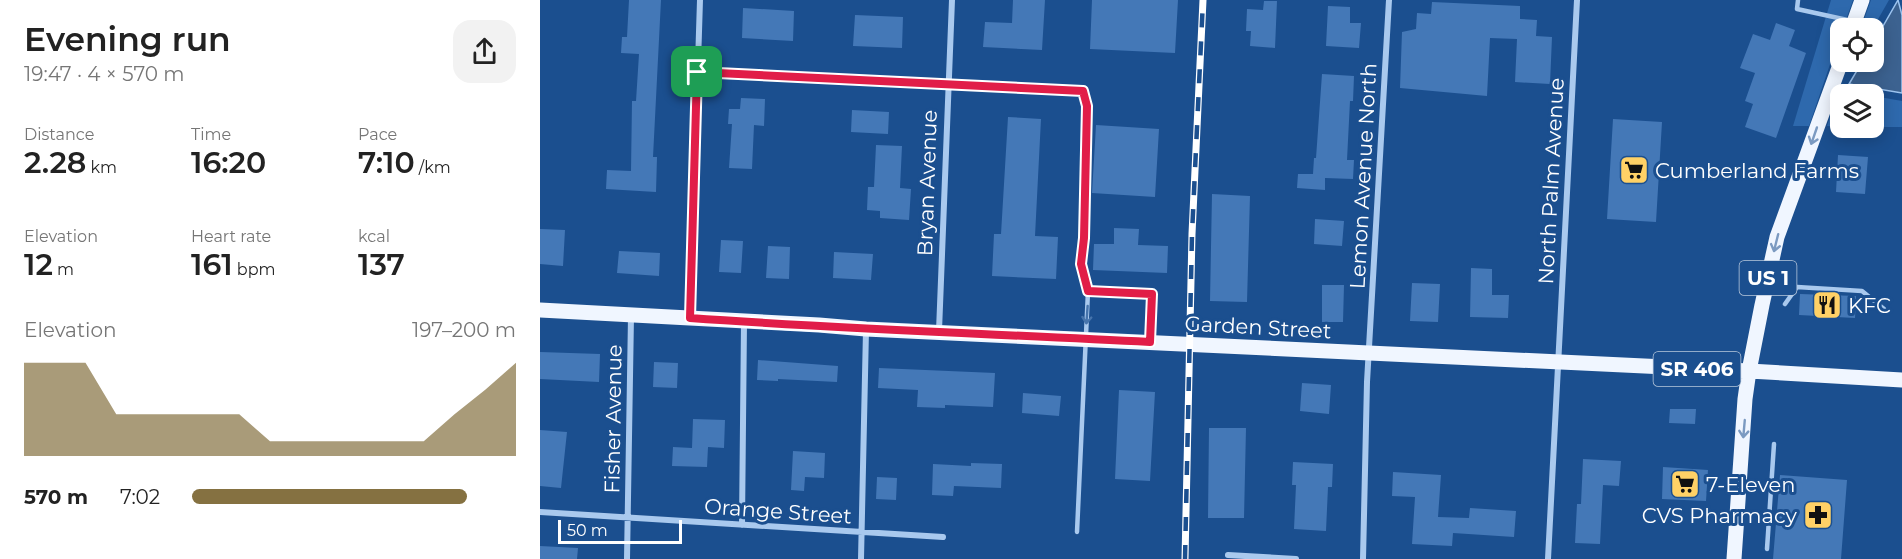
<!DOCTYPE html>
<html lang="en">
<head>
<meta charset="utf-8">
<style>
  body { margin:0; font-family:Montserrat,sans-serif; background:#f2f2f2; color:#222; height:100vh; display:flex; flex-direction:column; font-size:22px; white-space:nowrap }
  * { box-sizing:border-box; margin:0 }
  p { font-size:20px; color:#767676 }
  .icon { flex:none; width:33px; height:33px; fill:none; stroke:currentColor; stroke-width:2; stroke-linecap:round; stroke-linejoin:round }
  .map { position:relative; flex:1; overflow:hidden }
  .panel { display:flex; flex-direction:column; background:#fff; width:540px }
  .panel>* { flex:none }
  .buttons { position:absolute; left:1290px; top:18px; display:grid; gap:12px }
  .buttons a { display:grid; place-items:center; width:54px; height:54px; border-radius:12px; background:#fff; box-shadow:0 3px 15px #0003; font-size:30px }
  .scale { position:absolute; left:18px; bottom:15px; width:124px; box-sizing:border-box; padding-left:6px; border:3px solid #fff; border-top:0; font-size:16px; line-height:21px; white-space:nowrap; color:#fff; -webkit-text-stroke:4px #1b4f8f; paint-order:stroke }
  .pin { position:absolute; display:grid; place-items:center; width:51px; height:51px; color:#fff; margin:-26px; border-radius:12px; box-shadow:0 3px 9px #0006 }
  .round { display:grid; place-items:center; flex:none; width:63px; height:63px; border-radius:18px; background:#f2f2f2 }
  .summary { display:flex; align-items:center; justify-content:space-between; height:102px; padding:0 24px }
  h1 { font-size:33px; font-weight:600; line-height:45px }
  .metrics { display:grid; grid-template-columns:repeat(3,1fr); gap:9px; height:102px; padding:6px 24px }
  .metrics div { display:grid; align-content:center }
  .metrics b { font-size:30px; font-weight:600 }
  .metrics small { font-size:16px; font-weight:400 }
  .metrics p { font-size:16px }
  .chart { height:168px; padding:12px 24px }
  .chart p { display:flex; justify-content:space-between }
  .chart svg { width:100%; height:108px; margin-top:6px; fill:#857141; opacity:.7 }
  ul { padding:0 24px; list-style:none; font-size:20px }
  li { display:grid; grid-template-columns:96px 72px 1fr; align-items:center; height:45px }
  li i { height:15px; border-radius:8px; background:#857141 }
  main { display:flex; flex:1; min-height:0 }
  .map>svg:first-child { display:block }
  .green { fill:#2e69ad }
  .water { fill:#3c6290; stroke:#9cc4f0; stroke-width:1.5 }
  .building { fill:#4478b7 }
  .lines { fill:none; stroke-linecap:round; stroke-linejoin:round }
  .lane { stroke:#a9c9ee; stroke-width:4.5 }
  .street { stroke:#a9c9ee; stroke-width:6 }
  .primary { stroke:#f0f6ff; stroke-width:15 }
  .rail-casing { stroke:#fff; stroke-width:7 }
  .rail { stroke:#1b4f8f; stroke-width:4.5; stroke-dasharray:14; stroke-linecap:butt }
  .oneway { stroke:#7b9ac1 }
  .oneway2 { stroke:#4674ac }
  .route-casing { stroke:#fff; stroke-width:12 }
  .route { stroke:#e11d48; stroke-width:8 }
  .labels { text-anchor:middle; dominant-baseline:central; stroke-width:6; stroke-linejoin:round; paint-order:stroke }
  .shield { fill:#1b4f8f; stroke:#bbcadd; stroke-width:1.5 }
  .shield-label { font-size:20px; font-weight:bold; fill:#fff }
  .poi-label { font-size:21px; fill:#fff; stroke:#1b4f8f; text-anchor:start }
  .street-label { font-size:21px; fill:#fff; stroke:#1b4f8f }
</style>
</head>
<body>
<main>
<section class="panel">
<div class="summary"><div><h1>Evening run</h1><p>19:47 · 4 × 570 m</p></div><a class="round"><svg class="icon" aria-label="share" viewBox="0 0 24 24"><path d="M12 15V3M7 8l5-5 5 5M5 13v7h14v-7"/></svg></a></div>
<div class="metrics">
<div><p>Distance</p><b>2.28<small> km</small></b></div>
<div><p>Time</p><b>16:20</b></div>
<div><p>Pace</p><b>7:10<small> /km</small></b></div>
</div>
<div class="metrics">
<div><p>Elevation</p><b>12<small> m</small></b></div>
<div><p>Heart rate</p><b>161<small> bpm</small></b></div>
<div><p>kcal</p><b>137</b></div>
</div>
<div class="chart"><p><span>Elevation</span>197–200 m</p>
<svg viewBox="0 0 160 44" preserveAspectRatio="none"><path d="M0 44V6L10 6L20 6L30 27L40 27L50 27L60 27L70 27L80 38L90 38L100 38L110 38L120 38L130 38L140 27L150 17L160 6V44z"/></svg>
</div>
<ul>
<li><b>570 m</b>7:02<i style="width:85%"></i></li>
</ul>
</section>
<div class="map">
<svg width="1362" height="559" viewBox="0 0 1362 559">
  <rect width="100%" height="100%" fill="#1b4f8f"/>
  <path class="green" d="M 1291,0 L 1313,0 L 1303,28 L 1300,28 L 1300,35 L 1269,126 L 1253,126 Z
    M 1331,0 L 1349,0 L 1333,28 L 1321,28 Z
    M 1302,83 L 1304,90 L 1322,94 L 1300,94 L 1300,127 L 1287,126 Z
    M 1334,96 L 1362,101 L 1362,127 L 1334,127 Z"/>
  <path class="water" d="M 1358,0 L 1362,15 L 1362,93 L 1309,84 L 1322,62 L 1334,62 L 1334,42 Z"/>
  <path class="building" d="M 89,0 L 121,0 L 113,157 L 117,157 L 116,192 L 66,189 L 67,170 L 91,171 L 92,101 L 96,101 L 99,54 L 81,53 L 82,37 L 87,37 Z
    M 473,0 L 505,0 L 502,50 L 443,47 L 445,22 L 472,23 Z
    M 552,0 L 638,0 L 635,53 L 550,49 Z
    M 724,1 L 737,1 L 735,48 L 710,46 L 711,31 L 706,31 L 707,9 L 723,10 Z
    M 892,2 L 980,6 L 980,19 L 997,20 L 996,36 L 1012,37 L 1010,84 L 975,82 L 977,39 L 950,38 L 947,96 L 860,88 L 862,32 L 876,29 L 877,13 L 891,14 Z
    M 788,6 L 810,7 L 810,23 L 821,23 L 819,48 L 786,46 Z
    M 203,8 L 254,11 L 253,41 L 202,38 Z
    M 315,15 L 363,17 L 362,48 L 313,46 Z
    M 1236,23 L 1255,30 L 1249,46 L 1266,53 L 1236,138 L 1205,127 L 1213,104 L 1205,101 L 1215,73 L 1200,68 L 1213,34 L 1230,40 Z
    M 782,74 L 814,76 L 813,101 L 810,101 L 807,160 L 814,160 L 813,179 L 785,178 L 785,190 L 757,188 L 758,174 L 773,174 L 774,158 L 776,158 Z
    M 201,98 L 225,99 L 224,126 L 214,125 L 212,169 L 189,168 L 192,124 L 188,124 L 189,109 L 200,109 Z
    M 312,110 L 349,112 L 348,134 L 311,132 Z
    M 468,117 L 501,119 L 495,236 L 518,237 L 516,279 L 452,276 L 454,234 L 461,234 Z
    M 1073,119 L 1122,122 L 1116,222 L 1067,219 Z
    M 556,125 L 619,129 L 615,197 L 552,193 Z
    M 336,145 L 362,146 L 360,188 L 371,189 L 369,220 L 340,218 L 340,211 L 327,210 L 328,187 L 334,187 Z
    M 1298,155 L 1328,157 L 1325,194 L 1296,192 Z
    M 672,194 L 710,196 L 707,302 L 670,301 Z
    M 775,219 L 804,221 L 802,246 L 774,244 Z
    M 574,228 L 599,229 L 598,245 L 628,246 L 627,273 L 553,270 L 554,244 L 574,244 Z
    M 0,229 L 25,230 L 23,266 L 0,264 Z
    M 181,240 L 203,241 L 201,273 L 179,272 Z
    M 228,246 L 250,247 L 249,279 L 226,278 Z
    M 79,251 L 120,253 L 119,276 L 77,273 Z
    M 294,252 L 333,254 L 331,280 L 293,278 Z
    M 931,268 L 952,269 L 952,295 L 969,295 L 968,318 L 930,317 Z
    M 872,283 L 900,284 L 898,322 L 870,321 Z
    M 782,285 L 804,285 L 803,322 L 782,322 Z
    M 1260,294 L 1316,296 L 1315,318 L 1259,315 Z
    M 0,352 L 60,354 L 59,382 L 0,379 Z
    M 218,360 L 298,366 L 297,382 L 238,379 L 238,381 L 217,380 Z
    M 114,362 L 138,363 L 137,388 L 113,387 Z
    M 339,368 L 455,373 L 453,407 L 405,405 L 405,408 L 377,407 L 378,390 L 338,388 Z
    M 762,383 L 791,385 L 789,414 L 760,411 Z
    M 579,390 L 615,392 L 610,481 L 575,479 Z
    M 483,393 L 521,396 L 519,416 L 482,413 Z
    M 1130,409 L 1156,409 L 1155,424 L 1129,423 Z
    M 153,419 L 185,420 L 184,448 L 168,447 L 167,467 L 132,466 L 133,447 L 152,448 Z
    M 669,428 L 706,428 L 704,518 L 668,518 Z
    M 0,430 L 27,432 L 21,488 L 0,486 Z
    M 253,451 L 285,453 L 284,478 L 265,477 L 264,491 L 251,490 Z
    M 1043,459 L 1081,461 L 1079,486 L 1063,485 L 1060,544 L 1035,543 L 1037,504 L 1041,504 Z
    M 753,462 L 793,464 L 792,487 L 788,487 L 786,531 L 754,529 L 756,485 L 752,485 Z
    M 431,463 L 462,464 L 461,488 L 414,486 L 413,496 L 392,495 L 393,464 L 431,466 Z
    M 1123,467 L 1168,470 L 1166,501 L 1122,499 Z
    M 853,472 L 901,475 L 898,517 L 929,518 L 930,508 L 976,511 L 974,537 L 913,533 L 912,546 L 872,544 L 875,497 L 852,496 Z
    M 1240,475 L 1307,480 L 1301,559 L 1233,559 Z
    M 337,477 L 357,478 L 356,500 L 336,499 Z
    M 0,546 L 38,548 L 37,559 L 0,559 Z"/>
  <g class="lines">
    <path class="lane" d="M 1258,0 L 1257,9 L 1312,21
      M 548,291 L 612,294 L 610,338
      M 1245,304 L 1257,287 L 1322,291 L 1344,309
      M 537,532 L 548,291 L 541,264 L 544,238 L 547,106 L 543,91
      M 1227,549 L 1234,444"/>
    <path class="street" d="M 157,72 L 543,91
      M 150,317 L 160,0
      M 399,331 L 412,0
      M 0,512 L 403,537
      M 202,525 L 204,322
      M 688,555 L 756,559
      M 87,559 L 91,316
      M 321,559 L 326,330
      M 823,559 L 827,382 L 849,0
      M 1008,559 L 1037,0"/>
    <path class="primary" d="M 1312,28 L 1322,0
      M 0,310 L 279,325 L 326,329 L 1209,371 L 1362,380
      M 1194,559 L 1205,399 L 1209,371 L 1222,305 L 1237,237 L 1301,62"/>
    <g class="rail-casing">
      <path id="rail" d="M 645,559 L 652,234 L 663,0"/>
    </g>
    <use href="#rail" class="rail"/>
  </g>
  <defs><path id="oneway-shaft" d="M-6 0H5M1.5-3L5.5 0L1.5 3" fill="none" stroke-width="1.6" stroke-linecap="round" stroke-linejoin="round" transform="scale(1.5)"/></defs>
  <g class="oneway">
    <use href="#oneway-shaft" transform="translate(1274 136) rotate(109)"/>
    <use href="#oneway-shaft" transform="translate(1236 243) rotate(104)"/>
    <use href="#oneway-shaft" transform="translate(1204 429) rotate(95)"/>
  </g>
  <use class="oneway2" href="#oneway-shaft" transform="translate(547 315) rotate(94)"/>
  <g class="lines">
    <g class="route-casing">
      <path id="route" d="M 157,72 L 543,91 L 547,106 L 544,238 L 541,264 L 548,291 L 612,294 L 610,342 C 457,334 303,329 150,318 Z"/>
    </g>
    <use href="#route" class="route"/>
  </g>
  <defs>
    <g id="supermarket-square" transform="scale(1.5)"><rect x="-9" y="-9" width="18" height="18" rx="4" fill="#ffd166" stroke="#1b4f8f"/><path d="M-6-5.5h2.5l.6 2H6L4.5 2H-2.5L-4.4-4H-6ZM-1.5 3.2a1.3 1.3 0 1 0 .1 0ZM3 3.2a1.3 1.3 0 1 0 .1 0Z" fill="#111"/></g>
    <g id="restaurant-square" transform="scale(1.5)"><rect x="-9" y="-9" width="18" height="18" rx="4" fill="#ffd166" stroke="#1b4f8f"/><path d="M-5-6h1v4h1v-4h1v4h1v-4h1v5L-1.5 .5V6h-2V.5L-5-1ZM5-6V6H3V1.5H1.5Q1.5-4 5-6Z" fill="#111"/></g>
    <g id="pharmacy-square" transform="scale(1.5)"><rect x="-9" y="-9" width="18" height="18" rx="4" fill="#ffd166" stroke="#1b4f8f"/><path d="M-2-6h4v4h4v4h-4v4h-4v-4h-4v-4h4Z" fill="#111"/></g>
  </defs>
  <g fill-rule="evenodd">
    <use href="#supermarket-square" x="1094" y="170"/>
    <use href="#restaurant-square" x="1287" y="305"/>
    <use href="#supermarket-square" x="1145" y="484"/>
    <use href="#pharmacy-square" x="1278" y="515"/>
  </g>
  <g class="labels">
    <g class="shield">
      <rect x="1199.5" y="261" width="57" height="34" rx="4.5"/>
      <rect x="1113.5" y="352" width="87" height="34" rx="4.5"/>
    </g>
    <g class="shield-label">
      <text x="1228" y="278">US 1</text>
      <text x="1157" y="369">SR 406</text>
    </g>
    <g class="poi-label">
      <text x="1115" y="170">Cumberland Farms</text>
      <text x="1308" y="305">KFC</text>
      <text x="1166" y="484">7-Eleven</text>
      <text x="1257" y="515" text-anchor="end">CVS Pharmacy</text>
    </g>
    <g class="street-label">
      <text transform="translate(823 176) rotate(-87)">Lemon Avenue North</text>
      <text transform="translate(1011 181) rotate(-87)">North Palm Avenue</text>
      <text transform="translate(387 183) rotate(-88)">Bryan Avenue</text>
      <text transform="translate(718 327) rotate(3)">Garden Street</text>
      <text transform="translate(73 419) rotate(-89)">Fisher Avenue</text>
      <text transform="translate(238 511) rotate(4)">Orange Street</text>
    </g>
  </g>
</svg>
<div class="buttons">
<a><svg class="icon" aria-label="locate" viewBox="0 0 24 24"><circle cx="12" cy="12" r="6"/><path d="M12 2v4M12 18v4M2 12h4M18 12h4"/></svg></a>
<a><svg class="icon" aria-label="layers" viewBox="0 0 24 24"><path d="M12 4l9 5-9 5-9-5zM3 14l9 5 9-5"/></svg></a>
</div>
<div class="scale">50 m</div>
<div class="pin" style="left:157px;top:72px;background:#1e9e55"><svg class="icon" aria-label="arrive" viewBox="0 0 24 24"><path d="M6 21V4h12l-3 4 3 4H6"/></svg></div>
</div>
</main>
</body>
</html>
